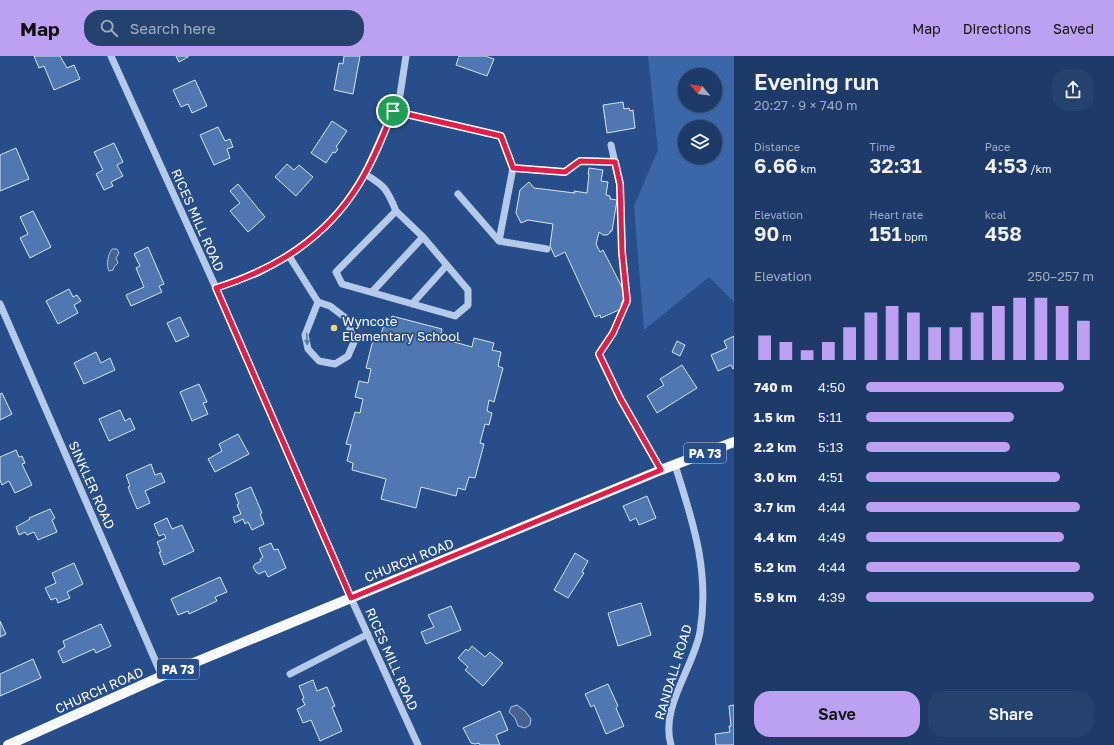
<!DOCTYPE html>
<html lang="en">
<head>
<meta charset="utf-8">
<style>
  body { margin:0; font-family:"Golos Text",sans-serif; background:#25416e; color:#f1f3f6; height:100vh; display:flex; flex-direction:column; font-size:15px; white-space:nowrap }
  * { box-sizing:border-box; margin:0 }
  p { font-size:13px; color:#a0adc0 }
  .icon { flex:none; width:22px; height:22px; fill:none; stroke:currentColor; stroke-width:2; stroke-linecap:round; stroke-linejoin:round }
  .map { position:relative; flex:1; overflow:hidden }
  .sheet { display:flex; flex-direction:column; background:#1d3a68; width:380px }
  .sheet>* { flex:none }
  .needle { width:26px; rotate:299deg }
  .buttons { position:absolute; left:678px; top:12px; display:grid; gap:8px }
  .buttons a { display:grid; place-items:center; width:44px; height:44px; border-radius:50%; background:#1d3a68; box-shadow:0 1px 3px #0004,0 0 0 1px #3b547c; font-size:20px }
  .pin { position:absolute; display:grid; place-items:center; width:34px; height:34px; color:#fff; margin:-17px; border:2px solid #fff; border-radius:50%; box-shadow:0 1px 4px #0007 }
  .round { display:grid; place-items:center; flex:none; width:42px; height:42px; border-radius:16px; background:#25416e }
  .overview { display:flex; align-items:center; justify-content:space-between; height:68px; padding:0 20px }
  h1 { font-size:22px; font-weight:600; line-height:30px }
  .metrics { display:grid; grid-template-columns:repeat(3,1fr); gap:6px; height:68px; padding:4px 20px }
  .metrics div { display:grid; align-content:center }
  .metrics b { font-size:20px; font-weight:600 }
  .metrics small { font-size:11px; font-weight:400 }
  .metrics p { font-size:11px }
  .chart { height:112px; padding:8px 20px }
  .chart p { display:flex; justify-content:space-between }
  .chart svg { width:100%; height:72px; margin-top:4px; stroke:#bca0f2; stroke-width:6 }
  .action { display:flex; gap:8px; margin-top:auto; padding:8px 20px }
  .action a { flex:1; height:46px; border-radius:16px; background:#bca0f2; color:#111; font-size:16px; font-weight:600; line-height:46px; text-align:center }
  .action a+a { background:#25416e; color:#f1f3f6 }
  ul { padding:0 20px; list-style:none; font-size:13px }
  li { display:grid; grid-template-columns:64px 48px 1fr; align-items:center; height:30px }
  li i { height:10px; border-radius:5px; background:#bca0f2 }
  header { display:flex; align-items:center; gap:24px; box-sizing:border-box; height:56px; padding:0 20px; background:#bca0f2; color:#111 }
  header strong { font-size:19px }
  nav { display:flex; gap:22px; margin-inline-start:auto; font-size:14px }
  .search { width:280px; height:36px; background:#25416e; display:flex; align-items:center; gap:10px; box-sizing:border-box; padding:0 14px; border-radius:16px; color:#a0adc0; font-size:15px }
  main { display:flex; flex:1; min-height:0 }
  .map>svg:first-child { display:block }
  .green { fill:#3b67a8; fill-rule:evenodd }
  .water { fill:#47628e; stroke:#aac4ea }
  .building { fill:#4f77b2; stroke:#d9e6f8 }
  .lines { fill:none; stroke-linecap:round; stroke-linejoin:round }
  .minor { stroke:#b5caea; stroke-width:7 }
  .major { stroke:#f9fbfe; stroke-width:10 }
  .oneway { fill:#5979ac }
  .route-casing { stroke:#fff; stroke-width:8 }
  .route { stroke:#e11d48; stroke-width:5 }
  .poi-dot { fill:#f2d67b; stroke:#274e8b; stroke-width:1.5 }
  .labels { text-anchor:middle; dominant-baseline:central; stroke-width:3.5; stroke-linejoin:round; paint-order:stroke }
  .shield { fill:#274e8b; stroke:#becadc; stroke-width:1 }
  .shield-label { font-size:12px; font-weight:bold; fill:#fff }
  .street-label { font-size:13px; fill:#fff; stroke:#274e8b }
  .poi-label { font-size:13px; fill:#fff; stroke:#274e8b; text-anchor:start }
</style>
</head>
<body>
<header>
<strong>Map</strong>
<div class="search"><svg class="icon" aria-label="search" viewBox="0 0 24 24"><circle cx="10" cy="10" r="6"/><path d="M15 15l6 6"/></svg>Search here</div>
<nav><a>Map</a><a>Directions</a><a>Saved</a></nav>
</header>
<main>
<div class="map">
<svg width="734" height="689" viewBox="0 0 734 689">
  <rect width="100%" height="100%" fill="#274e8b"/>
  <path class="green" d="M 648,0 L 734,0 L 734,246 L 709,221 L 644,274 L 634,150 L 658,94 ZM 685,19 L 715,19 L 715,49 L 685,49 ZM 685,71 L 715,71 L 715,101 L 685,101 Z"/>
  <path class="water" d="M 112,193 L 117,193 L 119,197 L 116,202 L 118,207 L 114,211 L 113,214 L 109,215 C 106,209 108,198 112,193 Z
    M 517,649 L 525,655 L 531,663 L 530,669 L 525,672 L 518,670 L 515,662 L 509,656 L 511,651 Z"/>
  <path class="building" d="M 34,0 L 60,0 L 67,12 L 74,9 L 80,23 L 54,34 L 44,10 L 39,12 Z
    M 176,0 L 188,0 L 188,1 L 179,6 Z
    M 344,0 L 360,0 L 353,38 L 334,34 L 339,7 L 343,8 Z
    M 459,0 L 485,0 L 494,3 L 487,20 L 456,9 Z
    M 195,24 L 207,50 L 192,57 L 188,48 L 181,51 L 173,34 Z
    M 623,46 L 624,53 L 629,52 L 630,55 L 633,54 L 635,72 L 607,77 L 603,49 Z
    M 332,65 L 347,75 L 336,91 L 338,93 L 335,97 L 333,96 L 326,107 L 311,97 Z
    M 218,71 L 225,85 L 230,83 L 233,91 L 227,93 L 230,102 L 214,109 L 200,79 Z
    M 114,87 L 123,106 L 117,109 L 123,120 L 111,126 L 113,130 L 104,134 L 96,118 L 103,114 L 94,96 Z
    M 16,92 L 29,123 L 0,135 L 0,99 Z
    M 287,108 L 294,114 L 299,109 L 313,121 L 296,140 L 275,121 Z
    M 589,112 L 603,114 L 601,125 L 608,126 L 606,139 L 610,140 L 610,143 L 617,144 L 612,175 L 610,175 L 610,177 L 607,179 L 603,179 L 599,176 L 596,188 L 600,196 L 603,194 L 624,235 L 624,242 L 621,248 L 622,250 L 621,253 L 601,262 L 600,259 L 595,261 L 565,196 L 555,201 L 550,190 L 553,168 L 528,164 L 521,167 L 516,157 L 520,134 L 529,126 L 534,132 L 575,137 L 574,135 L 587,137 L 589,118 L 588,118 Z
    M 238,128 L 265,161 L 248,176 L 230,155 L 240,147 L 230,135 Z
    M 33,155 L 51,191 L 30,202 L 20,182 L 28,178 L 20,161 Z
    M 148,191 L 164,228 L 159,230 L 162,236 L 131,250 L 126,239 L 144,231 L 136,212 L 140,210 L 134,198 Z
    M 69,233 L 73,241 L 77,239 L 81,245 L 74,249 L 78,257 L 58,268 L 46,245 Z
    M 392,260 L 442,273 L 440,282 L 472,291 L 474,282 L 494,287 L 492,294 L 501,296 L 498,310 L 503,312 L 494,346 L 489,344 L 487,355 L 492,357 L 489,369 L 485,368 L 480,387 L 484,388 L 475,422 L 469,421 L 465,434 L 458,432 L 456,440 L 421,431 L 416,452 L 381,443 L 386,423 L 352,414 L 353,407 L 347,405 L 351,389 L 346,388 L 355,356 L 360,357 L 363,343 L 355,341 L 359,325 L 368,327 L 371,313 L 366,312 L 374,280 L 380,282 L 384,268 L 389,269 Z
    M 180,261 L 189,280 L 176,286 L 167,267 Z
    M 734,280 L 734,312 L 733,313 L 731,309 L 718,315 L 711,299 L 727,292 L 724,285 Z
    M 677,285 L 685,289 L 680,300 L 672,296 Z
    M 96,296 L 101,307 L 110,302 L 115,314 L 84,328 L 74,307 Z
    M 682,309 L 697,332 L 657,357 L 647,340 L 664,329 L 660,323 Z
    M 199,328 L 207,346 L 203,347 L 208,358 L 192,365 L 180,336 Z
    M 2,337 L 12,358 L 0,364 L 0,338 Z
    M 120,354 L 125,365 L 130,362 L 135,373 L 109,385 L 99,363 Z
    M 238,378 L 249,398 L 215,416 L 208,403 L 222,395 L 219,388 Z
    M 16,394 L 19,401 L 22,400 L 25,407 L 22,408 L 32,429 L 15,437 L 9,425 L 2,429 L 0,424 L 0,401 Z
    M 151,408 L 155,419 L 161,417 L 165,426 L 145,435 L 150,447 L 137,453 L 128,431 L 130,430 L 126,419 Z
    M 251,431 L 262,457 L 260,458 L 264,468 L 252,474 L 248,466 L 245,468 L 243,463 L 235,467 L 233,461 L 241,458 L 237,449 L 239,448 L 235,438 Z
    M 647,440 L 656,462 L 639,469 L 636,462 L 630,465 L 623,450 Z
    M 50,453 L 55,462 L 52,464 L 57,476 L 38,484 L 34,476 L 27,479 L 25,476 L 19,479 L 16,471 L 30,463 L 29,462 Z
    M 167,462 L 172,473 L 182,469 L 194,495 L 164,509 L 159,496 L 161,496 L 157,486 L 166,482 L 164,478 L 159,480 L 154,468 Z
    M 271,487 L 274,494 L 278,493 L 286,512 L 268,521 L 265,515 L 259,518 L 256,516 L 253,511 L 255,508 L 261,505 L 260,503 L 263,501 L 259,492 Z
    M 575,497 L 588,505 L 582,516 L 584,517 L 568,542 L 554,534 Z
    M 74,507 L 83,528 L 67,536 L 70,542 L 58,547 L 56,542 L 51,544 L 45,532 L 56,527 L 52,517 Z
    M 220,521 L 227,536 L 215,541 L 217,545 L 189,558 L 188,555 L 178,559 L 171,543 Z
    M 641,547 L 651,579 L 618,590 L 608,557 Z
    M 451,550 L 461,574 L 426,588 L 421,576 L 434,571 L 428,559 Z
    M 0,565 L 6,578 L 0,581 Z
    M 101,568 L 111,590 L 96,597 L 94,593 L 63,607 L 58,595 L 65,591 L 63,585 Z
    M 472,590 L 485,601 L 490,596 L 503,607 L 483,630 L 465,614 L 468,611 L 458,602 L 466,593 L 468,595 Z
    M 33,603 L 41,622 L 0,640 L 0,618 Z
    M 313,624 L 317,635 L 327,631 L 335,650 L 332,651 L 342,675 L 320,685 L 311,664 L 303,667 L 297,653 L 305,649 L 302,643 L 304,642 L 299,630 Z
    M 608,628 L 618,650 L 616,652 L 624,670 L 606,678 L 594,649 L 591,651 L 585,638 Z
    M 734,649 L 734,689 L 716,689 L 715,678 L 730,676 L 729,670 L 731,670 L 729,650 Z
    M 500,655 L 508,674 L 496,679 L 500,689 L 480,689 L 479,687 L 475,688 L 471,687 L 463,672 Z"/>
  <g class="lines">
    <path class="minor" d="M 111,0 L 216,232 L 351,542 L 418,689
      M 393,55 L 501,80 L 513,112
      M 611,89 L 620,129 L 622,196 L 627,245 L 613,277 L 599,298 L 620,342 L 661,414
      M 365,118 C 385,130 387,133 396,155 L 336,216 L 342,228 L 455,260 L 468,249 L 468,234 L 423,181 L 396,155
      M 458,138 L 499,185
      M 547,193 L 499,185 L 513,112 L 565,116 L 580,105 L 615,106
      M 289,200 L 318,246 L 330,250 L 347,263 L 354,286 L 348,300 L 335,308 L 319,305 L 308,293 L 305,279 L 318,246
      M 216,232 L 258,217 L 289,200 L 325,171 L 344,150 L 365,118 L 400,39 L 406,0
      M 372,236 L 423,181
      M 0,248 L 162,620
      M 412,248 L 447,209
      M 290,618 L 368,578
      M 671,689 C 660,651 693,613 700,576 C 710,515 693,466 675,409"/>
    <path class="major" d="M 8,689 L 162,620 L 661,414 L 734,386"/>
  </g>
  <defs><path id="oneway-solid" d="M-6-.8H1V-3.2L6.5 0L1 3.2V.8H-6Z"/></defs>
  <use class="oneway" href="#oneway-solid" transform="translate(307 283) rotate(87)"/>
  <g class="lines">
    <g class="route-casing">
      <path id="route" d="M 393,55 L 501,80 L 513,112 L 565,116 L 580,105 L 615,106 L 620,128 L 622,196 L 627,245 L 613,277 L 599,298 L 620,342 L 661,414 L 351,542 L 216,232 C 276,213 326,182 359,128 C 373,105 383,80 393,55 Z"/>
    </g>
    <use href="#route" class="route"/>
  </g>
  <circle class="poi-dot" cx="334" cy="272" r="4"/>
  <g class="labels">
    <g class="shield">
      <rect x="684" y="387" width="42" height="20" rx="3"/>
      <rect x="157" y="603" width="42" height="20" rx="3"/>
    </g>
    <g class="shield-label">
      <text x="705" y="397">PA 73</text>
      <text x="178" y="613">PA 73</text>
    </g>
    <g class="street-label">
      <text transform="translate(198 164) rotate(66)">RICES MILL ROAD</text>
      <text transform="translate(92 429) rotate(66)">SINKLER ROAD</text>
      <text transform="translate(409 504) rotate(-22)">CHURCH ROAD</text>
      <text transform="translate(392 603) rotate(66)">RICES MILL ROAD</text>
      <text transform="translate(673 616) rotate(-73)">RANDALL ROAD</text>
      <text transform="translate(99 634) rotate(-24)">CHURCH ROAD</text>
    </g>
    <g class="poi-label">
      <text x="342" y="265">Wyncote<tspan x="342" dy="15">Elementary School</tspan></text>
    </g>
  </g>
</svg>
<div class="buttons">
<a><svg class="needle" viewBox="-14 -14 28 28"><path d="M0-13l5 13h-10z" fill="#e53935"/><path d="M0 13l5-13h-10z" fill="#a0adc0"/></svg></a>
<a><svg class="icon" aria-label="layers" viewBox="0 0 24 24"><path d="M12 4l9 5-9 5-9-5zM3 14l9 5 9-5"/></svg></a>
</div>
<div class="pin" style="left:393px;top:55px;background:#1e9e55"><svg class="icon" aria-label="arrive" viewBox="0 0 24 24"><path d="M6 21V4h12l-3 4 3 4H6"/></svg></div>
</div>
<section class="sheet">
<div class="overview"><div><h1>Evening run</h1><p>20:27 · 9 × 740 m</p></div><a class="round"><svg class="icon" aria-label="share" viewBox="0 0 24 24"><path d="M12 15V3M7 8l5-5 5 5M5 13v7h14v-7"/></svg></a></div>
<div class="metrics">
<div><p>Distance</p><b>6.66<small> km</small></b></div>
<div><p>Time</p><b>32:31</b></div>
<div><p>Pace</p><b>4:53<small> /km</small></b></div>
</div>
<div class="metrics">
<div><p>Elevation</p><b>90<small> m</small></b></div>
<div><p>Heart rate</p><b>151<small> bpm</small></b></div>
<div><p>kcal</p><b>458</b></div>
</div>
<div class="chart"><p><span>Elevation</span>250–257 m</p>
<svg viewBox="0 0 160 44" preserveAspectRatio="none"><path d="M5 44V29M15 44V33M25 44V38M35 44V33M45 44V24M55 44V15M65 44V11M75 44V15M85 44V24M95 44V24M105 44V15M115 44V11M125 44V6M135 44V6M145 44V11M155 44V20"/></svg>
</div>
<ul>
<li><b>740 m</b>4:50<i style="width:87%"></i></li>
<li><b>1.5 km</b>5:11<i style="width:65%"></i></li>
<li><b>2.2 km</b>5:13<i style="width:63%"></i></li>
<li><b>3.0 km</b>4:51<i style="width:85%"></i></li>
<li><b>3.7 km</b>4:44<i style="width:94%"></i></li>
<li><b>4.4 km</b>4:49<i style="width:87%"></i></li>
<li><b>5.2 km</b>4:44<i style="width:94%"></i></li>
<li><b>5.9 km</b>4:39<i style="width:100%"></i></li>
</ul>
<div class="action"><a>Save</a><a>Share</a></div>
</section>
</main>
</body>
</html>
